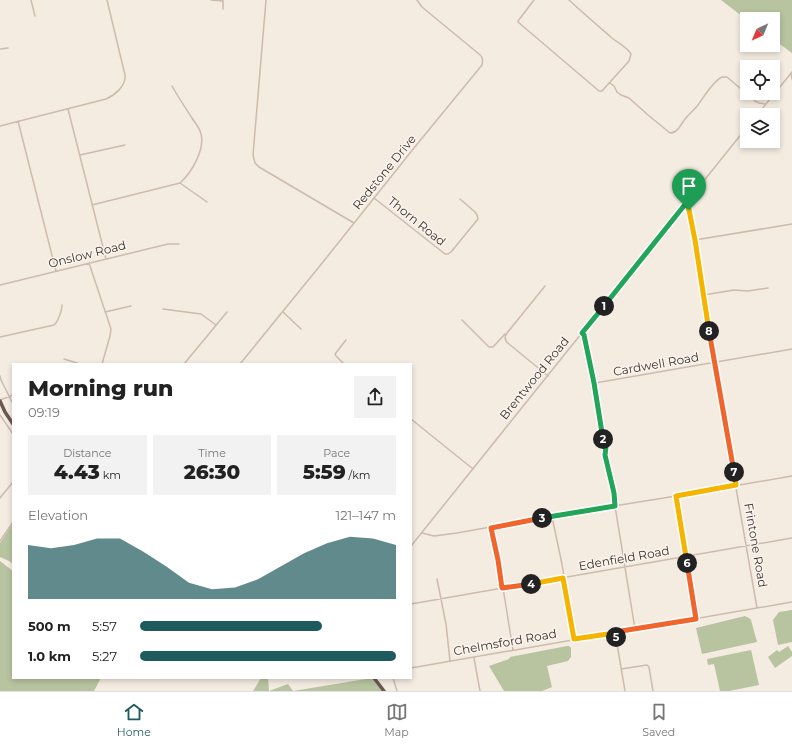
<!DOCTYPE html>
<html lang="en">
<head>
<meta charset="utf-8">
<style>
  body { margin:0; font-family:Montserrat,sans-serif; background:#f2f2f2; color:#222; height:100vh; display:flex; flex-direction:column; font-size:15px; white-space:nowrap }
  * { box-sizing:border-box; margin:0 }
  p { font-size:13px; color:#767676 }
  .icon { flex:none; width:22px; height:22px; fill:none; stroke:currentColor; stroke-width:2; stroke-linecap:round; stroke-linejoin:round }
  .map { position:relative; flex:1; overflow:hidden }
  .sheet { position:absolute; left:12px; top:363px; width:400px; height:316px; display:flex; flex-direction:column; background:#fff; border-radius:0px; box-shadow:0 2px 6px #0003 }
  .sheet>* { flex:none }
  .needle { width:26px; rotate:224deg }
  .tools { position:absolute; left:740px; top:12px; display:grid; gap:8px }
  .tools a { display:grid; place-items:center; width:40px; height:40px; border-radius:0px; background:#fff; box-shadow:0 2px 6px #0003; font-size:20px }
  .pin { position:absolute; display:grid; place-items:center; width:34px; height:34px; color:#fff; margin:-41px -17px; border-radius:50% 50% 50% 0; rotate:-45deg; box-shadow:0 0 4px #0007 }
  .pin .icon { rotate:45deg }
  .km { position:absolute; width:20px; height:20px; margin:-10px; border-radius:50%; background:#222; color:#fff; font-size:11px; line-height:20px; text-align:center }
  .round { display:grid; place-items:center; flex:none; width:42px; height:42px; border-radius:0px; background:#f2f2f2 }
  .overview { display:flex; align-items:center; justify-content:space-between; height:68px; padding:0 16px }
  h1 { font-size:22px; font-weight:800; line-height:30px }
  .stats { display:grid; grid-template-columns:repeat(3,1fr); gap:6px; height:68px; padding:4px 16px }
  .stats div { display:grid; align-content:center; border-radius:0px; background:#f2f2f2; text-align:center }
  .stats b { font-size:20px; font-weight:800 }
  .stats small { font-size:11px; font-weight:400 }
  .stats p { font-size:11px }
  .chart { height:112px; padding:8px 16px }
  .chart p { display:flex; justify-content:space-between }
  .chart svg { width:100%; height:72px; margin-top:4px; fill:#1f5a5e; opacity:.7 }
  ul { padding:0 16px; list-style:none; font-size:13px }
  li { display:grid; grid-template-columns:64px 48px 1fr; align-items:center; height:30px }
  li i { height:10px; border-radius:5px; background:#1f5a5e }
  .menu { display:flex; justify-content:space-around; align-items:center; height:56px; border-top:1px solid #e0e0e0; background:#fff; font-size:11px; color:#767676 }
  .menu a { display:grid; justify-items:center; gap:2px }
  .menu .on { color:#1f5a5e }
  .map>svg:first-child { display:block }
  .green { fill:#b8c4a0 }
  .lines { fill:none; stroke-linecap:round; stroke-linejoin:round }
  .minor { stroke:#cdbbac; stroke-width:1.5 }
  .trunk { stroke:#6c584f; stroke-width:3.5 }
  .split-1-casing { stroke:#fff; stroke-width:8 }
  .split-2-casing { stroke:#fff; stroke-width:8 }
  .split-3-casing { stroke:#fff; stroke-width:8 }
  .split-4-casing { stroke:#fff; stroke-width:8 }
  .split-5-casing { stroke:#fff; stroke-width:8 }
  .split-6-casing { stroke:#fff; stroke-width:8 }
  .split-7-casing { stroke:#fff; stroke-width:8 }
  .split-8-casing { stroke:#fff; stroke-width:8 }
  .split-9-casing { stroke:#fff; stroke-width:8 }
  .split-1 { stroke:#22a559; stroke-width:5 }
  .split-2 { stroke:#22a559; stroke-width:5 }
  .split-3 { stroke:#22a559; stroke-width:5 }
  .split-4 { stroke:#f0652b; stroke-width:5 }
  .split-5 { stroke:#f5b400; stroke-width:5 }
  .split-6 { stroke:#f0652b; stroke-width:5 }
  .split-7 { stroke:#f5b400; stroke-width:5 }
  .split-8 { stroke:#f0652b; stroke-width:5 }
  .split-9 { stroke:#f5b400; stroke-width:5 }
  .labels { text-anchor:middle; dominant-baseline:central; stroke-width:3; stroke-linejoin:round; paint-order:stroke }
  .street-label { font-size:12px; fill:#3b302b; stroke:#fbf5ee }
</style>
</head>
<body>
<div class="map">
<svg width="792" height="691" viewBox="0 0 792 691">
  <rect width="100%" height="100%" fill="#f4ebe1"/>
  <path class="green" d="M 721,0 L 792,0 L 792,53 L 773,39 L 773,19 L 747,20 Z
    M 13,523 L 13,564 L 9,561 L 0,557 L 0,543 Z
    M 0,561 L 13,571 L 13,678 L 101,678 L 94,691 L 0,691 Z
    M 792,610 L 792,642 L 778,645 L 773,620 L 779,612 Z
    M 745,616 L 749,618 L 751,620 L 757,642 L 702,654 L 696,628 Z
    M 567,646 L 569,646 L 571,648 L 571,657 L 568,661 L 547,666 L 552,687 L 542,691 L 504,691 L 489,666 L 509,659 L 510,657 Z
    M 788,646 L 792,652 L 792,656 L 775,668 L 768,657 L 777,650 L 779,652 Z
    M 751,650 L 759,685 L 729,691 L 720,691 L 714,664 L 708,665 L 707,659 Z
    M 261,678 L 268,678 L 269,691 L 288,684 L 293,691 L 253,691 Z
    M 372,678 L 382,691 L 293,691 Z"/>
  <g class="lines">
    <path class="minor" d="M 31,0 L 35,16
      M 211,0 L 223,1
      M 266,0 L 253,155 L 255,163 L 259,167 L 354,223
      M 534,0 L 518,21 L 518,22 L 599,91 L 602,91 L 629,61 L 631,54 C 627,47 618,43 612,38 C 597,25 583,13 569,0
      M 223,9 L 223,0
      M 0,49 L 8,48
      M 791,73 L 792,79
      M 610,83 L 614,86 L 617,92 L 621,95 L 629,98 L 648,115 L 670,133 C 678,133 681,124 685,119 C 689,114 694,110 698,105 C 704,97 713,81 722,77 L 727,77 L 755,101 L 759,103 L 765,104
      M 172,86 C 178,97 185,107 192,118 C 195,123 200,128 201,134 C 205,149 192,172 181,182
      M 68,109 L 106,259
      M 757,115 L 792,72
      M 18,121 L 56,271
      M 0,126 L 106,99 C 115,95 126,86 125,75 L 107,0
      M 80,155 L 125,145
      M 374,198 L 445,254 L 448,254 L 451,252 L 478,219 L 477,215 L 475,212 L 460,199
      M 687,202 L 695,240 L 714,362 L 757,608
      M 92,205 L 180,183 L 207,202
      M 695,240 L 792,224
      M 89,263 L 111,329 L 110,336 L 102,364
      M 0,285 L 168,244 L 179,244
      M 545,286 L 507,333 C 504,337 505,341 509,344 L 548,376
      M 704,295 L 734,290 L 748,291 L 768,288
      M 163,309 L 201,314 L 216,325
      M 105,312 L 131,306
      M 283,312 L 301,329
      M 462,320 L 489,347 L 493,347 L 505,334
      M 582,333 L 584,335 L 594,383 L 602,435 L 606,447 L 605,455 L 614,493 L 615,506 L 635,629
      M 0,337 L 54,325 C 58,322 62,310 62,305
      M 64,359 L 80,364
      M 184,364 L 227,312
      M 240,364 L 323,262 L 414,148 L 482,65 C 483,60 483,57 479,54 L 422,7 L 417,0
      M 344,364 L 336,356 L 335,354 L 346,340
      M 0,376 L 1,380 L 13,404
      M 595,383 L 792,349
      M 0,400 L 13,395
      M 0,415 L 13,434
      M 411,419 L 473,469
      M 676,496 L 696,619
      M 0,498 L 13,482
      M 552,517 L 562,564 L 574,639
      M 491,528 L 499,563 L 513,650
      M 422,533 L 434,536 L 457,533 L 552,516 L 676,496 L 792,476
      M 0,541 L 13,522
      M 411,546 L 747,127
      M 437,579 L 446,624 L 450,661
      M 411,604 L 792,538
      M 615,632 L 625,691
      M 608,634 L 616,640
      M 474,658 L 480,691
      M 411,668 L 792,602
      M 621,669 L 647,665 L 649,667 L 653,691
      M 393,678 L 397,691"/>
    <path class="trunk" d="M 0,401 L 5,412 L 13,424
      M 374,678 L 384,691"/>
  </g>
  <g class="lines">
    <g class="split-1-casing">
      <path id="split-1" d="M 604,306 L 687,202 L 689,210"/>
    </g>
    <g class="split-2-casing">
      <path id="split-2" d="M 603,439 L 594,383 L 584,335 L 582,333 L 604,306"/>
    </g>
    <g class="split-3-casing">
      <path id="split-3" d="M 542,518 L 615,506 L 614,493 L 605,455 L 606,447 L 603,439"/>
    </g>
    <g class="split-4-casing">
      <path id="split-4" d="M 531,584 L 502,588 L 498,560 L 491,528 L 542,518"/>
    </g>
    <g class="split-5-casing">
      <path id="split-5" d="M 531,584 L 563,578 L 574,639 L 608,634 L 616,640 L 616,637"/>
    </g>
    <g class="split-6-casing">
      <path id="split-6" d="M 616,637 L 615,632 L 696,619 L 687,563"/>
    </g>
    <g class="split-7-casing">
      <path id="split-7" d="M 687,563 L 676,496 L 736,485 L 734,472"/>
    </g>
    <g class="split-8-casing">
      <path id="split-8" d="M 709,331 L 734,472"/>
    </g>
    <g class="split-9-casing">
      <path id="split-9" d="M 689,210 L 695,240 L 709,331"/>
    </g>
    <use href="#split-1" class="split-1"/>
    <use href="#split-2" class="split-2"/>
    <use href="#split-3" class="split-3"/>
    <use href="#split-4" class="split-4"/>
    <use href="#split-5" class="split-5"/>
    <use href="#split-6" class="split-6"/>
    <use href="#split-7" class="split-7"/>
    <use href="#split-8" class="split-8"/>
    <use href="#split-9" class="split-9"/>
  </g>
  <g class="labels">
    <g class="street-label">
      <text transform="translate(384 172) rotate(-51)">Redstone Drive</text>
      <text transform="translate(417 221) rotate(39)">Thorn Road</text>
      <text transform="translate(87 254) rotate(-14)">Onslow Road</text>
      <text transform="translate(656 364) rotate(-10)">Cardwell Road</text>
      <text transform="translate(534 378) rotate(-51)">Brentwood Road</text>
      <text transform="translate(756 545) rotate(80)">Frintone Road</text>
      <text transform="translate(624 558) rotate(-10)">Edenfield Road</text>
      <text transform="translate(505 642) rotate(-10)">Chelmsford Road</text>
    </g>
  </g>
</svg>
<div class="tools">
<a><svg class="needle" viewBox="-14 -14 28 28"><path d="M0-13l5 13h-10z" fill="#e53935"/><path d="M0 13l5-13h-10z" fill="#767676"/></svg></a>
<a><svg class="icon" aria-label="locate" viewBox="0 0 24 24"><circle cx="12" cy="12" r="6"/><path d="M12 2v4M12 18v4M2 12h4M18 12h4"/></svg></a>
<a><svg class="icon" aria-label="layers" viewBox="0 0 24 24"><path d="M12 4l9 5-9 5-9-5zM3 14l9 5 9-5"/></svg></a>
</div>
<div class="pin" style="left:689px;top:210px;background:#1e9e55"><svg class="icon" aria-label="arrive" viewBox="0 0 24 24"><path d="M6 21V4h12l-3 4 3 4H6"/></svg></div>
<b class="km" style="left:604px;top:306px">1</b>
<b class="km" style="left:603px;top:439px">2</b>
<b class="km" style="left:542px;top:518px">3</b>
<b class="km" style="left:531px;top:584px">4</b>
<b class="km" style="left:616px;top:637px">5</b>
<b class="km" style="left:687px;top:563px">6</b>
<b class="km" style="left:734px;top:472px">7</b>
<b class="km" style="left:709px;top:331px">8</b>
<section class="sheet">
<div class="overview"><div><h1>Morning run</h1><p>09:19</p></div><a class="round"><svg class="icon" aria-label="share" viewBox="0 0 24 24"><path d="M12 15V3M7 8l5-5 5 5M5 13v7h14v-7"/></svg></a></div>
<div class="stats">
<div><p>Distance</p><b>4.43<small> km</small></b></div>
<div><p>Time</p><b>26:30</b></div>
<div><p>Pace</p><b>5:59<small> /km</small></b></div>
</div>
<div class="chart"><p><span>Elevation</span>121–147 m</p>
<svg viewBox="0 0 160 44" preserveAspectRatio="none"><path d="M0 44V11L10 13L20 11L30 7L40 7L50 15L60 24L70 34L80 38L90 37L100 32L110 24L120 16L130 10L140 6L150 7L160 11V44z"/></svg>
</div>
<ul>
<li><b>500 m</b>5:57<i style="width:71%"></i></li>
<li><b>1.0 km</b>5:27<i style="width:100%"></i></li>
</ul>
</section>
</div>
<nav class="menu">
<a class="on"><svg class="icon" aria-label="home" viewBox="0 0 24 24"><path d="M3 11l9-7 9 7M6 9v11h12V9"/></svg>Home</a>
<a><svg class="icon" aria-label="map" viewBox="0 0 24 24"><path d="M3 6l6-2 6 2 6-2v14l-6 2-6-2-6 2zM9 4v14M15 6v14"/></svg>Map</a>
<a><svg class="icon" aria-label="saved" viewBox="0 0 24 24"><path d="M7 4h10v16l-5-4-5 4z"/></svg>Saved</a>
</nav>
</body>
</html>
